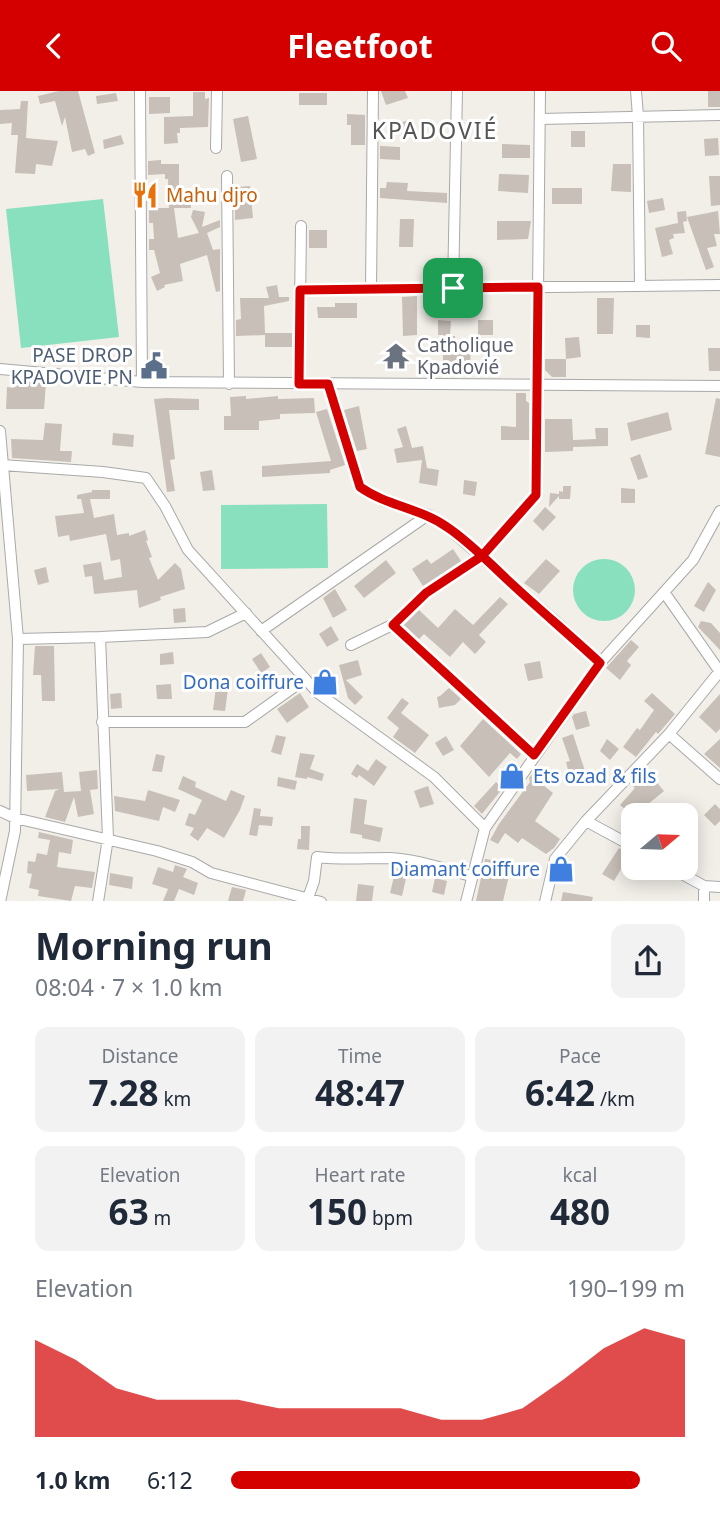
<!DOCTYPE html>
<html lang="en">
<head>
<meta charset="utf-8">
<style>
  body { margin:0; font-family:"Noto Sans",sans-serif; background:#f2f2f3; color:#1f2937; height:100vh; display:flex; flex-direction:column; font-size:26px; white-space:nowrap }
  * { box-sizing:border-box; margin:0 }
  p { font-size:23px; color:#747a83 }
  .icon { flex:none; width:38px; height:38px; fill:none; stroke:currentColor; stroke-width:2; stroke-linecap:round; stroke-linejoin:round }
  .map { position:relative; height:810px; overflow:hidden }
  .side { display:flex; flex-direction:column; background:#fff; flex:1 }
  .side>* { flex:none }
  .needle { width:46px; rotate:71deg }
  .controls { position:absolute; left:621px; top:712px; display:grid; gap:14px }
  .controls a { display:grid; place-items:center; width:77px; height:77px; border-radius:14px; background:#fff; box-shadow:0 4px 18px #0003; font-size:35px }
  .pin { position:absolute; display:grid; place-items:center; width:60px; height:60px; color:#fff; margin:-30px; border-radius:14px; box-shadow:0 4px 10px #0006 }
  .round { display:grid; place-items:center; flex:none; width:74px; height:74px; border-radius:14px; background:#f2f2f3 }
  .head { display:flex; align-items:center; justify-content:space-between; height:119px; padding:0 35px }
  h1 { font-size:38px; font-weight:700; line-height:52px }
  .stats { display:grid; grid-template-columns:repeat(3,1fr); gap:10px; height:119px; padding:7px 35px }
  .stats div { display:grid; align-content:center; border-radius:14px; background:#f2f2f3; text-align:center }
  .stats b { font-size:35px; font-weight:700 }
  .stats small { font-size:19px; font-weight:400 }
  .stats p { font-size:19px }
  .chart { height:196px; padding:14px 35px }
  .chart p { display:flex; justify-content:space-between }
  .chart svg { width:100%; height:126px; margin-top:7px; fill:#d40000; opacity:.7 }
  ul { padding:0 35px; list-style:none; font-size:23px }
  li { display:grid; grid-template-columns:112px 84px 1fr; align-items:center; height:52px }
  li i { height:18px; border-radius:9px; background:#d40000 }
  header { display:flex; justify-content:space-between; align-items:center; height:91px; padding:0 35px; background:#d40000; color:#fff; font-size:32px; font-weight:700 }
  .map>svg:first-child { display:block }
  .pitch { fill:#88e0be }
  .building { fill:#c7bfb8 }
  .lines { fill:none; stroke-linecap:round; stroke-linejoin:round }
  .minor-casing { stroke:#a9a9a9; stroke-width:12 }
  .minor { stroke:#fff; stroke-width:10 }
  .route-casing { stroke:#fff; stroke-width:14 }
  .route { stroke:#d40000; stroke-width:9 }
  .labels { text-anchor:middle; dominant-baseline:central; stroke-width:6; stroke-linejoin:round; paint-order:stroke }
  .food-label { font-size:19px; fill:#c56008; stroke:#fff; text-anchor:start }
  .worship-label { font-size:19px; fill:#5b616d; stroke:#fff; text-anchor:start }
  .service-label { font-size:19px; fill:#4e5e75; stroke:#fff; text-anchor:end }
  .shop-label { font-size:19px; fill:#366cbe; stroke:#fff; text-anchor:end }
  .quarter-label { font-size:23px; letter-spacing:2px; fill:#555; stroke:#fff }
</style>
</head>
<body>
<header><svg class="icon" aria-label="back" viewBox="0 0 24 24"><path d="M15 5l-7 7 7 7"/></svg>Fleetfoot<svg class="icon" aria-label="search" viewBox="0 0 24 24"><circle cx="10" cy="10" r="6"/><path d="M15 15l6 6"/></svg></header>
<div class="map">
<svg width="720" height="811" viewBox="0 0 720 811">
  <rect width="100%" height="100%" fill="#f2efe9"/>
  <path class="pitch" d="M 103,108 L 119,246 L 21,257 L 6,118 Z
    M 327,413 L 328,477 L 221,478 L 221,414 Z
    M573 499a31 31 0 1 1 62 0a31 31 0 1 1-62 0Z"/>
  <path class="building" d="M 59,0 L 78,0 L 95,62 L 88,65 L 85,58 L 72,61 L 65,26 L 62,35 L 55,10 L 40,13 L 38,5 Z
    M 381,0 L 405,0 L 408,7 L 386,14 Z
    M 708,0 L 720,0 L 720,16 L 708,16 Z
    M 193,1 L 205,1 L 205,8 L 209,7 L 208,36 L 180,37 L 180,42 L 177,42 L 178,52 L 164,53 L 164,26 L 193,25 Z
    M 116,2 L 118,10 L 97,13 L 96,5 Z
    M 299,2 L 327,2 L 327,14 L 299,14 Z
    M 149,6 L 170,6 L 170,22 L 149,23 Z
    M 21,10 L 28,10 L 26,47 L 58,50 L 52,75 L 36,73 L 35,83 L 15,82 L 18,44 L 11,44 L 12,32 L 0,33 L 0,19 L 20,18 Z
    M 347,23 L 365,24 L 365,54 L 351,54 L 351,34 L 347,34 Z
    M 248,25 L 257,68 L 241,71 L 233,28 Z
    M 411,28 L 414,37 L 392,45 L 389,36 Z
    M 571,40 L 585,40 L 585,56 L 571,56 Z
    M 121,44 L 124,53 L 104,58 L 103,49 Z
    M 718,47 L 719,64 L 705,65 L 704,48 Z
    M 502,53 L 530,54 L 530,67 L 502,67 Z
    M 380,55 L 400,56 L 400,69 L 380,68 Z
    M 161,69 L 161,73 L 179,73 L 179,102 L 190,101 L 191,117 L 170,117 L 174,117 L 178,147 L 199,142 L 191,126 L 193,119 L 205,121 L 202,136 L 220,129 L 220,136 L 207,142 L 213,159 L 220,158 L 220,200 L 216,201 L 207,164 L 180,173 L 183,190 L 164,194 L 165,196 L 157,200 L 151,186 L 160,182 L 154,159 L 149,159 L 149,148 L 154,148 L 153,132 L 149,132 L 149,117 L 169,117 L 168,88 L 165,88 L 165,83 L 148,84 L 148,70 Z
    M 613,73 L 631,73 L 631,101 L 611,100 Z
    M 499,83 L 529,84 L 528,102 L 498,100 Z
    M 709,85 L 720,85 L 720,114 L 711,115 Z
    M 387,91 L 408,92 L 407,100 L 447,102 L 447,112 L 380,107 L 380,97 L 386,97 Z
    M 250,95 L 253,127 L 235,129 L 235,114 L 240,114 L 238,96 Z
    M 552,97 L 582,97 L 582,113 L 552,113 Z
    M 663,107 L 665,119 L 649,122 L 647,110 Z
    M 686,120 L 687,130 L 683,131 L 685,142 L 673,143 L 674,147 L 669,149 L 673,163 L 662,166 L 655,137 L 678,132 L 677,121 Z
    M 718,120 L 720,143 L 714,143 L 717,155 L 707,157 L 714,176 L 706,179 L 687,126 Z
    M 400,128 L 414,128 L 413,156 L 399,156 Z
    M 497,130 L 531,130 L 528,148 L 497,149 Z
    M 309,139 L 327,139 L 327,157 L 309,157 Z
    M 277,194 L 279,206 L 289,206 L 289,210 L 264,215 L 265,242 L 292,242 L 292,256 L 265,256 L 265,244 L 236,245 L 236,229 L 241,228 L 240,207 L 269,207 L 266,196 Z
    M 417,205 L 417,244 L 403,245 L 402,206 Z
    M 597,207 L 614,207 L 613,243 L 597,243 Z
    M 335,212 L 357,212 L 357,227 L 318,227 L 317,216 L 335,216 Z
    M 438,229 L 451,230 L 450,245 L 455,245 L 455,249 L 471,250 L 470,280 L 443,278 L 443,244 L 438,244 Z
    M 478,229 L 493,229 L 493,244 L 478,244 Z
    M 636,234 L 650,234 L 650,247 L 636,246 Z
    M 579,246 L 581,266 L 566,268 L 565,247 Z
    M 708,257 L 720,257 L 720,280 L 709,280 Z
    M 545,268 L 566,268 L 566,286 L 552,286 L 545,279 Z
    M 15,290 L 46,292 L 44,318 L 6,318 L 7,296 L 14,297 Z
    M 516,302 L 526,302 L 526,310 L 529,312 L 529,349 L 501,349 L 501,335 L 516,336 Z
    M 246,305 L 246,308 L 278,305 L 278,308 L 314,307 L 315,322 L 280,323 L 280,328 L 259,330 L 259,339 L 224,339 L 224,325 L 231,325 L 230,306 Z
    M 167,307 L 199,308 L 199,319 L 169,319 L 175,368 L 170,369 L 175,400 L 167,401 L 154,308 Z
    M 716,307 L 720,308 L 720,366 L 705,363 Z
    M 359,315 L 367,358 L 357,360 L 344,319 Z
    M 327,318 L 345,374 L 330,379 L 330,382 L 262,386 L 262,375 L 331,370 L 316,321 Z
    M 668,321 L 672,339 L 631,350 L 627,332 Z
    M 545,328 L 572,328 L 573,349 L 596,348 L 595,337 L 608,337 L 608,355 L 573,356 L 573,360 L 545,361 Z
    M 45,332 L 62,333 L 60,360 L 72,360 L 71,371 L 12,367 L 11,348 L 43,349 Z
    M 406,335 L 412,357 L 423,355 L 427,377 L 439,379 L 437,395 L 419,392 L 422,369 L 397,372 L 394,358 L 403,356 L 397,338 Z
    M 113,342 L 134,344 L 133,356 L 112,354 Z
    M 640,363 L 648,386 L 638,389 L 630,367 Z
    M 212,379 L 215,399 L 203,400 L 200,381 Z
    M 464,389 L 477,391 L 475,405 L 463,403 Z
    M 563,395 L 571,395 L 570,408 L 559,408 L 559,405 L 549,416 L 550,402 L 559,403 L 559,400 L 563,401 Z
    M 621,397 L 635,398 L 635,412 L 621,412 Z
    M 92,399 L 110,399 L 110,408 L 90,408 L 94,427 L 114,423 L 117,444 L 129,442 L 129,445 L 145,439 L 148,449 L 146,450 L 152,466 L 149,467 L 158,489 L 175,472 L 181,478 L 185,498 L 160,506 L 161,509 L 139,517 L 137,499 L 94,503 L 92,485 L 85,486 L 83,474 L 101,471 L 104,489 L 122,486 L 120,468 L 111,470 L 106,443 L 70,450 L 69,444 L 58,446 L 55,425 L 84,422 L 81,408 L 77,408 L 77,404 L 92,401 Z
    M 545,416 L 556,426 L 543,440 L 533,430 Z
    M 453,458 L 461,470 L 423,495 L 412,478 L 427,468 L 431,473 Z
    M 546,468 L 560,480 L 539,503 L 524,492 Z
    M 386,469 L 396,482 L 364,507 L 354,495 Z
    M 46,476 L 49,491 L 38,494 L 34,479 Z
    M 708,491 L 716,499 L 704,521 L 694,515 Z
    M 335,498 L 347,519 L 333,527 L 323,507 Z
    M 500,506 L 508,513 L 479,544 L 486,551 L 475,563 L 463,551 L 450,566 L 424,543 L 419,548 L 404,534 L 419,519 L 438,537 L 455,518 L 473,534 Z
    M 185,517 L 186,531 L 174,532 L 173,518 Z
    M 701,530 L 711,532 L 720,542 L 720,559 L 698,536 Z
    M 331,535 L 339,549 L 327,556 L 319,543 Z
    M 631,549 L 639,556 L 627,570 L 631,574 L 620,589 L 606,577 Z
    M 35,555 L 54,555 L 55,610 L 42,610 L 41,584 L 33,584 Z
    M 173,561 L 174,573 L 160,574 L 160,563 Z
    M 261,562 L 270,576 L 261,582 L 252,568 Z
    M 358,569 L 362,584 L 346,589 L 363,606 L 355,614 L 348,607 L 339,574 Z
    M 540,570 L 543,587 L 528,590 L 524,573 Z
    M 329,582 L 339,591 L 332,600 L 321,591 Z
    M 171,593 L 172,608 L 157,608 L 156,594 Z
    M 216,596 L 228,598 L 225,620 L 213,619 Z
    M 449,597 L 461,608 L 455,614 L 439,617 L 437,606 L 440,605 Z
    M 121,602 L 122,617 L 111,618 L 110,603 Z
    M 300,602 L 309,616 L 287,632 L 277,618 Z
    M 652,602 L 675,623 L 658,643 L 656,641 L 636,666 L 623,656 L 637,637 L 640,639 L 654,619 L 644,610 Z
    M 720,603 L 720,638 L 716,642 L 699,626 Z
    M 402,607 L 409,612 L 401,622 L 429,644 L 415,662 L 393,646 L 399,637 L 387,627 Z
    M 586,620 L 590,635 L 576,639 L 572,626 L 574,623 Z
    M 483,628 L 521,663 L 517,668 L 510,662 L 489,686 L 460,655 Z
    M 573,643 L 585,680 L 569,683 L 566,671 L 570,670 L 562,647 Z
    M 276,644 L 286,646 L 281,664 L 271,661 Z
    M 446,645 L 454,659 L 443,665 L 435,652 Z
    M 607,648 L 619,658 L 610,669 L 600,660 Z
    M 720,648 L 720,677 L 704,663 Z
    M 300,662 L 315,664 L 310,678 L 324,683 L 322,690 L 307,686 L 307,688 L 295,686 Z
    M 156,663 L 165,665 L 162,681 L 152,680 Z
    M 376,668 L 387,676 L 374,695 L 359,684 L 357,687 L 351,683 L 357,673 L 368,680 Z
    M 97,679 L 98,698 L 90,699 L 94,723 L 78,726 L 74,706 L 65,731 L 45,726 L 55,700 L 59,698 L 27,700 L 26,684 L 62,681 L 64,701 L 81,700 L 79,681 Z
    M 543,680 L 546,688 L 538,690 L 553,702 L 535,730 L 560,748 L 554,757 L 546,763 L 522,747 L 518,752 L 505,742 L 498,753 L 490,749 L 499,733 L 530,691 L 529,687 L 532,683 Z
    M 648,681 L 664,700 L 647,714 L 658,724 L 632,724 L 620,714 L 635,697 L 632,694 Z
    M 183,685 L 196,691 L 195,696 L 226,710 L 231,699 L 245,705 L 240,719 L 224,747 L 207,737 L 198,750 L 190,744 L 194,737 L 185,734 L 189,722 L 195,724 L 202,709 L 178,698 Z
    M 278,686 L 297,690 L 295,699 L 277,695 Z
    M 496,691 L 503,697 L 482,723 L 474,715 Z
    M 428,695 L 434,713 L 420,717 L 414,700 Z
    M 148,699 L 180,709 L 175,721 L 163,716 L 159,730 L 115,720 L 114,705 L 145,710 Z
    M 354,707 L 367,709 L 364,733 L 383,737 L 380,751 L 362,747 L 362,744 L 350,742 Z
    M 715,713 L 720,718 L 720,730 L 715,735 L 704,724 Z
    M 254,717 L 261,718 L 260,725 L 273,726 L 272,735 L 259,734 L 257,745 L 249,744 Z
    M 301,735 L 310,735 L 309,759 L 297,758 L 298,748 L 301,748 Z
    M 39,741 L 73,749 L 71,763 L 59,761 L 57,776 L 95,781 L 92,797 L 75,795 L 71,810 L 38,805 L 39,799 L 29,797 L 32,783 L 27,782 L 28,770 L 35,771 L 37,762 L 47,764 L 50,749 L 38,747 Z
    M 619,757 L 630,763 L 614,790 L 602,783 Z
    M 485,768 L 512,772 L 503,810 L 476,810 Z
    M 175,774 L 187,778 L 183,786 L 198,792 L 194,804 L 179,798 L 174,810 L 163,810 L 168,798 L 152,793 L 158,776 L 173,781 Z
    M 396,777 L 408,779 L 402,805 L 390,802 Z
    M 110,782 L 133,786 L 132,798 L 109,794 Z
    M 435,787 L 447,790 L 444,804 L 432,801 Z
    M 358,793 L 374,795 L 372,810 L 356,810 Z
    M 232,796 L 246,799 L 243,810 L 228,810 Z
    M 563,801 L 593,806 L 592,810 L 561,810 Z"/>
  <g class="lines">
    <g class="minor-casing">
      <path id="minor" d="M 140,0 L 142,291
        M 636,0 L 638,25 L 640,195
        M 540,28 L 720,24
        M 216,57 L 217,0
        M 227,85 L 229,293
        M 453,197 L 457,0
        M 371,198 L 373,0
        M 300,199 L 720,194
        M 0,278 L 142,291 L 720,295
        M 299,293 L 301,135
        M 328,293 L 360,396 L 384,410 L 428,424 L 448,437 L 554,529 L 600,572
        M 0,340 L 18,548 L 15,740 L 0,811
        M 2,374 L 103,381 L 146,387 L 165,415 L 188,459 L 318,602 L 434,686 L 485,737
        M 664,501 L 720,581
        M 392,534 L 534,664
        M 261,540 L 428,424
        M 18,548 L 100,546 L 207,541 L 246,522
        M 351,554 L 392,534 L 426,502 L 482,465 L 536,404 L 540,0
        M 102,631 L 245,631 L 305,588
        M 669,643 L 720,688
        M 0,720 L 15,727 L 157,760 L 192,771 L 211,782 L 321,811
        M 586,730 L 634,756
        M 671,777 L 704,795 L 720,796
        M 704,795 L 704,811
        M 308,807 L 314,790 L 317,766 C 342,769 365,767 389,767 C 417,768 444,778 471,785
        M 98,811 L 108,747 L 100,546
        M 466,811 L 485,737 L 600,572 L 693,469 L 720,420
        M 545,811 L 555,768 L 586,730 L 669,643 L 720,580"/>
    </g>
    <use href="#minor" class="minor"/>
  </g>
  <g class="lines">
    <g class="route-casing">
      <path id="route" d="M 453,197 L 300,199 L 299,293 L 328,293 L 360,396 C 387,415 420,417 447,436 C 471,452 491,474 512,493 C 541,520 571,545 600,572 L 534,664 L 393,534 L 426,502 L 482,465 L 536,404 L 538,196 L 453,197"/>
    </g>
    <use href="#route" class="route"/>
  </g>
  <defs>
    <g id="restaurant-bare" transform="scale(2.1)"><path d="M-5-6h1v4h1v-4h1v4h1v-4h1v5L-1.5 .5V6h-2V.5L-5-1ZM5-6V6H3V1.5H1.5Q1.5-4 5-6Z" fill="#e8710a" stroke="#fff" stroke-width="2.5" paint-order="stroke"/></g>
    <g id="temple-bare" transform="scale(2.1)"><path d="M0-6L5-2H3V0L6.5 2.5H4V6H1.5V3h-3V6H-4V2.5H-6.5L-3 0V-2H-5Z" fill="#6b7280" stroke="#fff" stroke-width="2.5" paint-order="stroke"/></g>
    <g id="civic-bare" transform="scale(2.1)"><path d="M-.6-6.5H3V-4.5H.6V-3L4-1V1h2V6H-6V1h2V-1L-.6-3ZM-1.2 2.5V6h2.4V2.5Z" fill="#5c6f8a" stroke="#fff" stroke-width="2.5" paint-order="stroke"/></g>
    <g id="shop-bare" transform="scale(2.1)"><path d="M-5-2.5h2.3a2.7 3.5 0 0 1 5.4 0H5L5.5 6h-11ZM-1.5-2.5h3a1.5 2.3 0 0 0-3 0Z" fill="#3f7fe0" stroke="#fff" stroke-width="2.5" paint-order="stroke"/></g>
  </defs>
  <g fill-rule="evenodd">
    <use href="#restaurant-bare" x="145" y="104"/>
    <use href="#temple-bare" x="396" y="265"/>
    <use href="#civic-bare" x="154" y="275"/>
    <use href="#shop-bare" x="325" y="591"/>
    <use href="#shop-bare" x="512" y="685"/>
    <use href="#shop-bare" x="561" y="778"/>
  </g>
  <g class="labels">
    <g class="food-label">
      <text x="166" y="104">Mahu djro</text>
    </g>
    <g class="worship-label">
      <text x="417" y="254">Catholique<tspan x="417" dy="22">Kpadovié</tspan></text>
    </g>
    <g class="service-label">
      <text x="133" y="264">PASE DROP<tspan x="133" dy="22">KPADOVIE PN</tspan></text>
    </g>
    <g class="shop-label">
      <text x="304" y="591">Dona coiffure</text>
      <text x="533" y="685" text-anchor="start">Ets ozad &amp; fils</text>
      <text x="540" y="778">Diamant coiffure</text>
    </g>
    <g class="quarter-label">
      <text x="435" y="39">KPADOVIÉ</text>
    </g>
  </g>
</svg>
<div class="controls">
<a><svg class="needle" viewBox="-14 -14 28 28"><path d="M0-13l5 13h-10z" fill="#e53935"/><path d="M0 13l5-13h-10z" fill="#747a83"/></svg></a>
</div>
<div class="pin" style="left:453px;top:197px;background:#1e9e55"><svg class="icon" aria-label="arrive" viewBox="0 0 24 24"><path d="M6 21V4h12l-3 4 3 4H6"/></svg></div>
</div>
<section class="side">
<div class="head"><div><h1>Morning run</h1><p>08:04 · 7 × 1.0 km</p></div><a class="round"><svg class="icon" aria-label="share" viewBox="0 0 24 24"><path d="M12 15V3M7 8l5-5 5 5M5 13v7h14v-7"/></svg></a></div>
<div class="stats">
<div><p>Distance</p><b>7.28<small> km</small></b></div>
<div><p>Time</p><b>48:47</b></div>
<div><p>Pace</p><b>6:42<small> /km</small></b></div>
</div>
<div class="stats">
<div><p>Elevation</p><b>63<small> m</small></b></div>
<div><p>Heart rate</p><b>150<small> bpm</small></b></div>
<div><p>kcal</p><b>480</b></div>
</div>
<div class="chart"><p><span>Elevation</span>190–199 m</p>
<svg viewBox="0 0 160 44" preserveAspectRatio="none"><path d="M0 44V10L10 17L20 27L30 31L40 31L50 31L60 34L70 34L80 34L90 34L100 38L110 38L120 34L130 24L140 13L150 6L160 10V44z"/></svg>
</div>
<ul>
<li><b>1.0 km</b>6:12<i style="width:90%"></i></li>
</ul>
</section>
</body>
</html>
